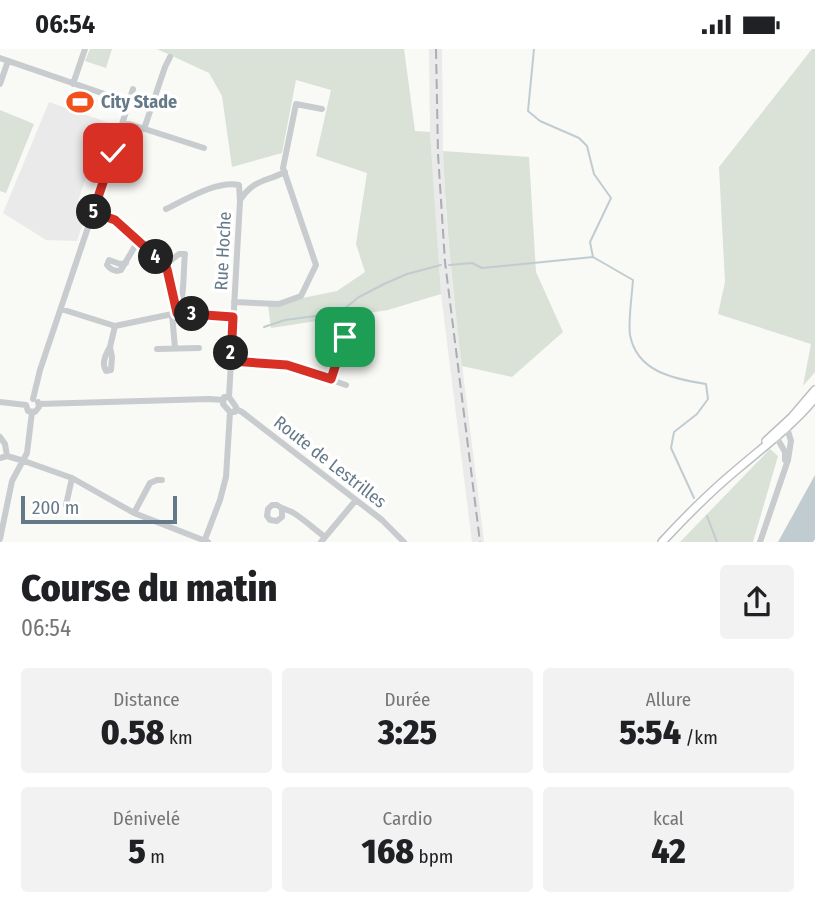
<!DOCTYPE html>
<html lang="fr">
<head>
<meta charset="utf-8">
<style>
  body { margin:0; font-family:"Fira Sans Condensed",sans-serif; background:#f2f2f2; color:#202124; height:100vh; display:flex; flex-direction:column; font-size:26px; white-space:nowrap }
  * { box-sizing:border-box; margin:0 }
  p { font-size:23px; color:#757577 }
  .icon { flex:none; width:38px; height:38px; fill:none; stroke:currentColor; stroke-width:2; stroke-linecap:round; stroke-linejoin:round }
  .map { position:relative; height:493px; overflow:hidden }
  .details { display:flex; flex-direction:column; background:#fff; flex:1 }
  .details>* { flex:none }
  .scale { position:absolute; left:21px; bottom:18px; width:156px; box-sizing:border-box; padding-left:7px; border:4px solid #657989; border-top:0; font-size:19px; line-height:24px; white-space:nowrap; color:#657989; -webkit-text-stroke:5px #fff; paint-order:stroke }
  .pin { position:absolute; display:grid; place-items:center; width:60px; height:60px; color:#fff; margin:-30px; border-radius:14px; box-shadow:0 4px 10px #0006 }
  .km { position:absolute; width:35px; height:35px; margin:-18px; border-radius:50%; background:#222; color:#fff; font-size:19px; line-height:35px; text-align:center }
  .round { display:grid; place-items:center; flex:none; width:74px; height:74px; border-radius:7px; background:#f2f2f2 }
  .summary { display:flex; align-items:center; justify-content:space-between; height:119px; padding:0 21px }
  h1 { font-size:38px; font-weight:800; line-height:52px }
  .metrics { display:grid; grid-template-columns:repeat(3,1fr); gap:10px; height:119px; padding:7px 21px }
  .metrics div { display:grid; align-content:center; border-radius:7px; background:#f2f2f2; text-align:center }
  .metrics b { font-size:35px; font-weight:800 }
  .metrics small { font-size:19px; font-weight:400 }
  .metrics p { font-size:19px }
  .status { display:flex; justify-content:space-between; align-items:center; height:49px; padding:0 35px; background:#fff; direction:ltr }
  .status svg { height:19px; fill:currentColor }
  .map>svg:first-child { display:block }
  .built { fill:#e9eae9 }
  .green { fill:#dae1d6 }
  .water { fill:#c1ccd1 }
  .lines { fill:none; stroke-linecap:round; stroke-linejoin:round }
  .stream { stroke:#c1ccd1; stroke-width:2 }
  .major-casing { stroke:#bbbfc3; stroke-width:10 }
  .minor { stroke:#c8cccf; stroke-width:6 }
  .major { stroke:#fff; stroke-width:7 }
  .rail { stroke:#a8aeb4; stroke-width:2; stroke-dasharray:10 5; stroke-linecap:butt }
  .route-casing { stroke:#fff; stroke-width:14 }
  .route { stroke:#d93025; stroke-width:9 }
  .labels { text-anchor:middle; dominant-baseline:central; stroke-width:7; stroke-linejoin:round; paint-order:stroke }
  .poi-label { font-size:18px; font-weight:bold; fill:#657989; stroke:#fff; text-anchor:start }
  .street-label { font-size:18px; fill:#657989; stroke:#fff }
</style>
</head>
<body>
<div class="status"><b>06:54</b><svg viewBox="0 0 49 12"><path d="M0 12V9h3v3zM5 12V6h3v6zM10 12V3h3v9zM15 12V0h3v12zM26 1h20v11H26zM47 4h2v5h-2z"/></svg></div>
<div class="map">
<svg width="815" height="493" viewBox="0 0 815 493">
  <rect width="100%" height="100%" fill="#f9f9f6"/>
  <path class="built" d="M 429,0 L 442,0 L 443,102 L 446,164 L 453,243 L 484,493 L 472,493 L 441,245 L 430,83 Z
    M 49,53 L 115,76 L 105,109 L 93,107 L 78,152 L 89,156 L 77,192 L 46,191 L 3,164 Z"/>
  <path class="green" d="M 90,0 L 112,0 L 106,19 L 85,12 Z
    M 157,0 L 404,0 L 415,82 L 430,83 L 441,245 L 388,261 L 271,279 L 268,256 L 337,242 L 365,223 L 356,195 L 367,124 L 316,107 L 331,41 L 296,31 L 282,104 L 232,118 L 222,47 L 209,24 Z
    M 812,0 L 815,0 L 815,323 L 803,337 L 811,295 L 718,265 L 725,233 L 719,118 Z
    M 0,61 L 34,75 L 6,144 L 0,142 Z
    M 443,102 L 529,108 L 536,223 L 563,283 L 512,328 L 462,317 C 453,246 446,174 443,102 Z
    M 770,400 L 778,407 L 753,493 L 680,493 Z"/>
  <path class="water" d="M 815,426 L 815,490 L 813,493 L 778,493 Z"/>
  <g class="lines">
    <path class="stream" d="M 534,0 L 528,62 L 540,72 L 579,89 L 587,97 L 594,125 L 611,149 L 590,193 L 593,208 L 633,231 C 632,246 628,272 630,286 C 637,323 674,330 706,335 L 708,350 L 697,365 L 674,383 L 671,399 L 694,449
      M 449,216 L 472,214 L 482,219 L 593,208
      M 264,278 L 285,271 L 339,264 L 359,248 L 384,235 L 407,225 L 441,216
      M 707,467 L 717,493"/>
    <g class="major-casing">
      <path id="major" d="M 766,392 L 792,368 L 815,341
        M 662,493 C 686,467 712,441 740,418 C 766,396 793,376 815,349"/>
    </g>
    <path class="minor" d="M 0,9 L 122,51 L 127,57
      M 0,35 L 8,12
      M 73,35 L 85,0
      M 123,73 L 204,99
      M 144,80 L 165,18 L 170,8
      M 240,151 C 254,130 265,133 285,123
      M 166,160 C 185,151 217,131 239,136 L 240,152 L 229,348
      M 93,163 L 115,171 L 165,216 L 167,220 L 177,264 C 185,250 183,222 185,205 L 179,205 L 165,216
      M 126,214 L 120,215 L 109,211 L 107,216 C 111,221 116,223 121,221 L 138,192
      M 234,253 L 279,255 L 301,247 L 316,216 L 283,119 L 296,55 L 322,60
      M 61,260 L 115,277 L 177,264 L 233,268
      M 172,265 L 175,299
      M 110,298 C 106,305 101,314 106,322 L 111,321 L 112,308 L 110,298 L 115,277
      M 157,300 L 199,299
      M 231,312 L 287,316 L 346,336
      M 331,330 L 345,287 L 354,267
      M 224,348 L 229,348 L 236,358 L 235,363 L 230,363 L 223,355 Z
      M 33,350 L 40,321 L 113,104 L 133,40
      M 0,353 L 26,356
      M 39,355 L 209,350 L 223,351
      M 26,356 L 28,362 L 35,363 L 39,358 L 38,353
      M 236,360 L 242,363 L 382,471 L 404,493
      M 0,388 L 5,395 L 7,407
      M 777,389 L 785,403 L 785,411
      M 0,409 L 7,407 L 24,412 L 72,429 L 134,464 L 208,493
      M 72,429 L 66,456 L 69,461 L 76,462
      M 282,461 L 282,468 L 277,472 L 270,471 L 267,467 L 268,460 L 272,456 L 277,456 C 282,460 286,460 292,463 C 304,470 314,480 325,488
      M 134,464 L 150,434 L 157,431 L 162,431
      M 0,490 L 12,432 L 27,404 L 32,363
      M 204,493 L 220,451 L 226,428 L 230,363
      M 321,493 L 356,451
      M 760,493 L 788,411 L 791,392 L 787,379"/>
    <use href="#major" class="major"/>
    <path class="rail" d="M 436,0 L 438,105 L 445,213 L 480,493"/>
  </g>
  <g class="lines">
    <g class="route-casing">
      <path id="route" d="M 113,104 L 93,163 L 115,171 L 165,216 L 167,220 L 177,264 L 233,268 L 231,312 L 287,316 L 331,330 L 345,288"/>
    </g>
    <use href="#route" class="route"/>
  </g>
  <defs>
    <g id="stadium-bare" transform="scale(2.1)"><path d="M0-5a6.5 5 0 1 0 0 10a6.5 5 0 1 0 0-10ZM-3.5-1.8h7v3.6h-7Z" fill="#f1511d" stroke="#fff" stroke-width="2.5" paint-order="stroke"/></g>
  </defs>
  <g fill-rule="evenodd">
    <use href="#stadium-bare" x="80" y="53"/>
  </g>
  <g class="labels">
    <g class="poi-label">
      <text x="101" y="53">City Stade</text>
    </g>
    <g class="street-label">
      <text transform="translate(223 202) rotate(-87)">Rue Hoche</text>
      <text transform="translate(330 413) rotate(38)">Route de Lestrilles</text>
    </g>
  </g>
</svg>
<div class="scale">200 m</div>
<div class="pin" style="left:345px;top:288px;background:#1e9e55"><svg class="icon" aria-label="arrive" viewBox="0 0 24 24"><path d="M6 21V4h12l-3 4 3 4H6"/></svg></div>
<div class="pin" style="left:113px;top:104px;background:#d93025"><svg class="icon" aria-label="check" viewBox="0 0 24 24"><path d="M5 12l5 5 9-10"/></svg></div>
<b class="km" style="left:231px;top:304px">2</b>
<b class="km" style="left:192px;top:265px">3</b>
<b class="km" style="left:156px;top:208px">4</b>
<b class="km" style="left:94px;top:163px">5</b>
</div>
<section class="details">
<div class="summary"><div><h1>Course du matin</h1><p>06:54</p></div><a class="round"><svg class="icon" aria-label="share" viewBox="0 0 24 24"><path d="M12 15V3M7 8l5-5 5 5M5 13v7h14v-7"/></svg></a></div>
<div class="metrics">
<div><p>Distance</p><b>0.58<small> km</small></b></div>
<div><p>Durée</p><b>3:25</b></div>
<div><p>Allure</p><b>5:54<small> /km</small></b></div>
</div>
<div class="metrics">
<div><p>Dénivelé</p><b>5<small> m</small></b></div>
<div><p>Cardio</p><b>168<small> bpm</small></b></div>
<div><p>kcal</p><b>42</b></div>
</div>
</section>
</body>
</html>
